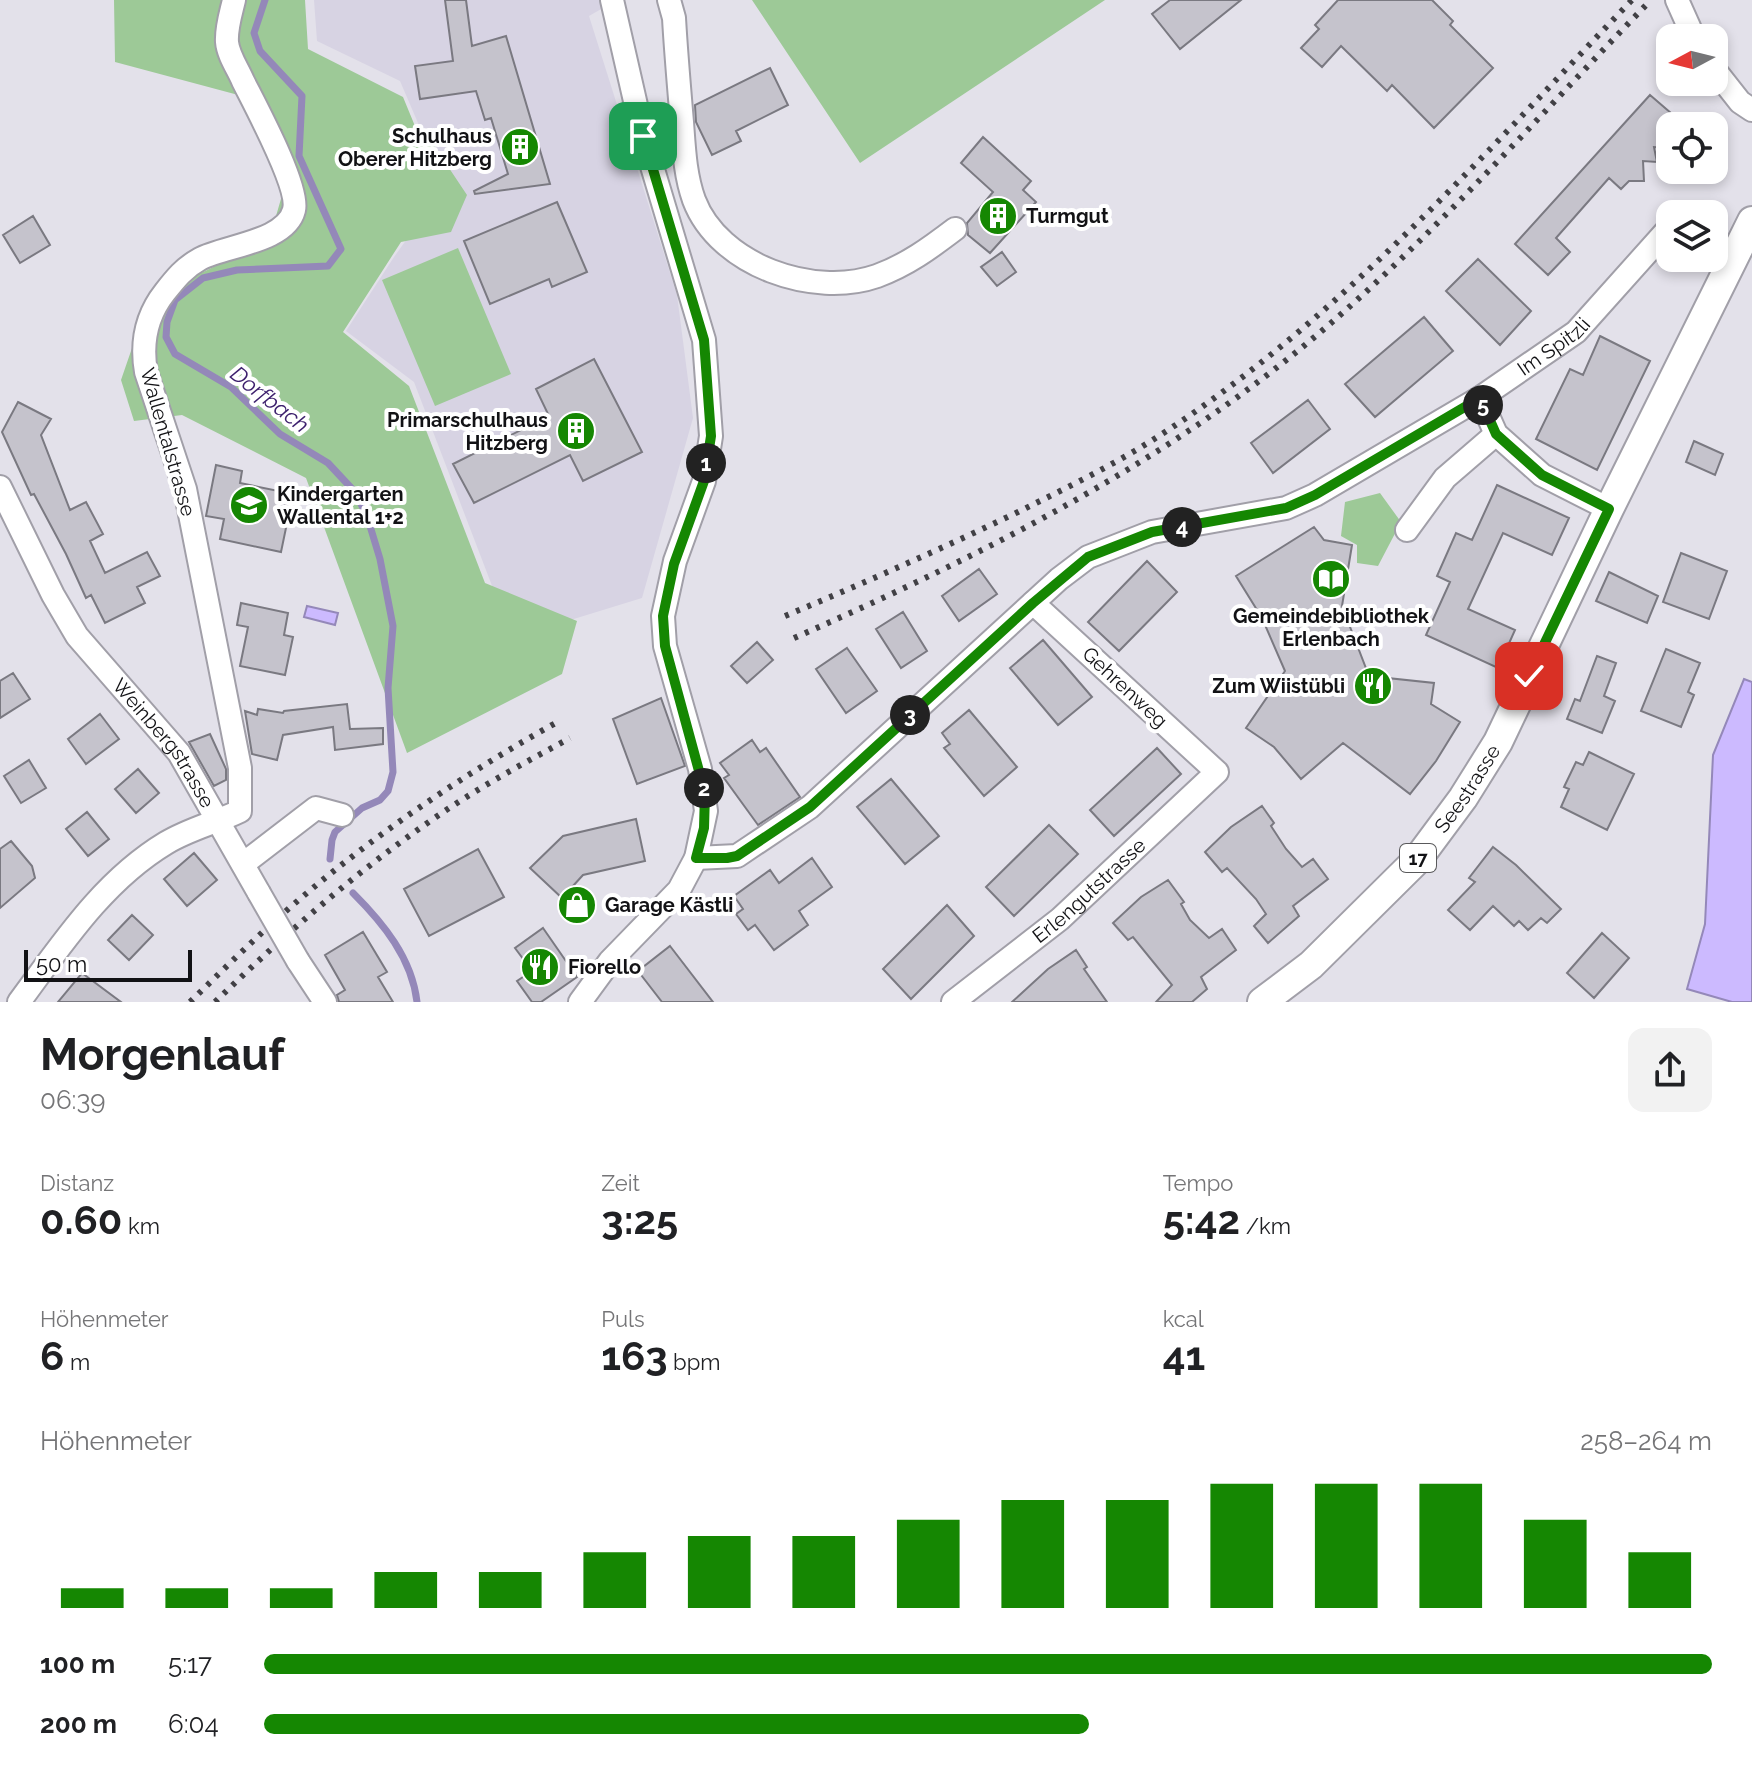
<!DOCTYPE html>
<html lang="de">
<head>
<meta charset="utf-8">
<style>
  body { margin:0; font-family:Raleway,sans-serif; background:#f2f2f2; color:#202124; height:100vh; display:flex; flex-direction:column; font-size:30px; white-space:nowrap }
  * { box-sizing:border-box; margin:0 }
  p { font-size:26px; color:#757577 }
  .icon { flex:none; width:44px; height:44px; fill:none; stroke:currentColor; stroke-width:2; stroke-linecap:round; stroke-linejoin:round }
  .map { position:relative; height:1002px; overflow:hidden }
  .panel { display:flex; flex-direction:column; background:#fff; flex:1 }
  .panel>* { flex:none }
  .needle { width:52px; rotate:263deg }
  .buttons { position:absolute; left:1656px; top:24px; display:grid; gap:16px }
  .buttons a { display:grid; place-items:center; width:72px; height:72px; border-radius:16px; background:#fff; box-shadow:0 4px 12px #0003; font-size:40px }
  .scale { position:absolute; left:24px; bottom:20px; width:168px; box-sizing:border-box; padding-left:8px; border:4px solid #121215; border-top:0; font-size:22px; line-height:28px; white-space:nowrap; color:#121215; -webkit-text-stroke:6px #fff; paint-order:stroke }
  .pin { position:absolute; display:grid; place-items:center; width:68px; height:68px; color:#fff; margin:-34px; border-radius:16px; box-shadow:0 4px 12px #0006 }
  .km { position:absolute; width:40px; height:40px; margin:-20px; border-radius:50%; background:#222; color:#fff; font-size:22px; line-height:40px; text-align:center }
  .round { display:grid; place-items:center; flex:none; width:84px; height:84px; border-radius:16px; background:#f2f2f2 }
  .overview { display:flex; align-items:center; justify-content:space-between; height:136px; padding:0 40px }
  h1 { font-size:44px; font-weight:700; line-height:60px }
  .stats { display:grid; grid-template-columns:repeat(3,1fr); gap:12px; height:136px; padding:8px 40px }
  .stats div { display:grid; align-content:center }
  .stats b { font-size:40px; font-weight:700 }
  .stats small { font-size:22px; font-weight:400 }
  .stats p { font-size:22px }
  .chart { height:224px; padding:16px 40px }
  .chart p { display:flex; justify-content:space-between }
  .chart svg { width:100%; height:144px; margin-top:8px; stroke:#158702; stroke-width:6 }
  ul { padding:0 40px; list-style:none; font-size:26px }
  li { display:grid; grid-template-columns:128px 96px 1fr; align-items:center; height:60px }
  li i { height:20px; border-radius:10px; background:#158702 }
  .map>svg:first-child { display:block }
  .built { fill:#d7d3e3 }
  .green { fill:#9dc997 }
  .water { fill:#ccbaff; stroke:#9488b9; stroke-width:2 }
  .lines { fill:none; stroke-linecap:round; stroke-linejoin:round }
  .stream { stroke:#9488b9; stroke-width:7 }
  .building { fill:#c5c3cc; stroke:#7a7981; stroke-width:2 }
  .minor-casing { stroke:#a19fa8; stroke-width:26 }
  .major-casing { stroke:#a19fa8; stroke-width:32 }
  .minor { stroke:#fff; stroke-width:22 }
  .major { stroke:#fff; stroke-width:28 }
  .rail { stroke:#414045; stroke-width:6; stroke-dasharray:4 8; stroke-linecap:butt }
  .minor-bridge-casing { stroke:#a19fa8; stroke-width:26; stroke-linecap:butt }
  .minor-bridge { stroke:#fff; stroke-width:22 }
  .route-casing { stroke:#fff; stroke-width:16 }
  .route { stroke:#158702; stroke-width:10 }
  .labels { text-anchor:middle; dominant-baseline:central; stroke-width:8; stroke-linejoin:round; paint-order:stroke }
  .shield { fill:#fff; stroke:#59595b; stroke-width:2 }
  .shield-label { font-size:18px; font-weight:bold; fill:#121215 }
  .poi-label { font-size:20px; font-weight:bold; fill:#121215; stroke:#fff; text-anchor:start }
  .street-label { font-size:20px; fill:#121215; stroke:#fff }
  .water-label { font-size:22px; font-style:italic; fill:#3e216e; stroke:#fff }
</style>
</head>
<body>
<div class="map">
<svg width="1752" height="1002" viewBox="0 0 1752 1002">
  <rect width="100%" height="100%" fill="#e3e1ea"/>
  <path class="built" d="M 314,0 L 617,0 L 589,16 L 677,295 L 693,418 L 642,598 L 512,638 L 414,382 L 346,331 L 394,257 L 445,186 L 400,81 L 317,41 Z"/>
  <path class="green" d="M 114,0 L 305,0 L 308,49 L 403,97 L 424,148 L 429,138 L 467,195 L 451,232 L 401,242 L 343,332 L 409,386 L 485,583 L 577,621 L 562,674 L 407,753 L 306,478 L 182,415 L 134,421 L 121,380 L 151,293 L 195,276 L 269,240 L 290,168 L 261,101 L 115,62 Z
    M 752,0 L 1105,0 L 860,163 Z
    M 458,248 L 511,374 L 435,406 L 382,280 Z
    M 1380,493 L 1401,522 L 1378,566 L 1357,563 L 1357,545 L 1341,536 L 1345,502 Z"/>
  <path class="water" d="M 307,606 L 338,613 L 335,625 L 304,617 Z
    M 1744,679 L 1752,682 L 1752,1002 L 1732,1002 L 1687,989 L 1705,924 L 1713,755 Z"/>
  <g class="lines">
    <path class="stream" d="M 265,0 L 254,33 L 260,51 L 302,96 L 299,156 L 341,249 L 328,266 L 237,270 L 203,278 L 175,300 L 167,322 L 166,337 L 175,354 L 231,387 L 280,434 L 328,463 L 355,492 L 367,516 L 380,559 L 393,626 L 388,688 L 393,772 L 388,791 L 380,800 L 362,808 L 335,832 L 332,840 L 330,859
      M 353,893 C 383,923 412,958 417,1002"/>
  </g>
  <path class="building" d="M 445,0 L 466,0 L 472,46 L 506,36 L 550,184 L 475,194 L 474,191 L 508,174 L 491,118 L 485,120 L 476,91 L 420,99 L 415,66 L 453,61 Z
    M 1170,0 L 1241,0 L 1180,49 L 1152,14 Z
    M 1338,0 L 1432,0 L 1453,21 L 1450,25 L 1493,68 L 1434,128 L 1392,85 L 1387,91 L 1341,46 L 1322,67 L 1301,48 L 1319,29 L 1315,25 Z
    M 770,68 L 788,105 L 736,131 L 741,141 L 712,155 L 696,122 L 695,105 Z
    M 1650,95 L 1686,126 L 1670,126 L 1670,148 L 1654,147 L 1657,162 L 1643,161 L 1644,181 L 1629,181 L 1621,189 L 1609,178 L 1556,238 L 1570,252 L 1548,275 L 1515,244 Z
    M 983,137 L 1031,181 L 1023,190 L 1036,202 L 990,253 L 968,235 L 967,223 L 993,192 L 961,163 Z
    M 557,202 L 587,272 L 552,287 L 549,279 L 490,304 L 464,241 Z
    M 33,216 L 50,245 L 20,263 L 3,235 Z
    M 1002,252 L 1016,272 L 997,286 L 981,267 Z
    M 1478,259 L 1531,311 L 1500,345 L 1446,291 Z
    M 1424,317 L 1453,351 L 1375,417 L 1345,384 Z
    M 1600,336 L 1650,361 L 1597,470 L 1536,439 L 1570,369 L 1583,375 Z
    M 594,359 L 642,452 L 583,481 L 570,455 L 474,503 L 453,464 L 549,416 L 536,389 Z
    M 1308,400 L 1330,429 L 1273,473 L 1251,443 Z
    M 18,402 L 51,419 L 41,435 L 70,510 L 86,502 L 103,534 L 90,541 L 105,573 L 147,552 L 160,576 L 137,587 L 145,603 L 105,623 L 91,595 L 86,598 L 66,554 L 34,494 L 31,495 L 2,432 Z
    M 1694,441 L 1723,454 L 1715,475 L 1686,462 Z
    M 216,465 L 242,471 L 240,483 L 293,494 L 281,552 L 220,539 L 224,519 L 206,516 Z
    M 1497,485 L 1569,518 L 1552,555 L 1503,533 L 1468,609 L 1515,630 L 1498,668 L 1426,635 L 1450,582 L 1437,576 L 1456,533 L 1472,540 Z
    M 1314,527 L 1324,540 L 1352,545 L 1342,606 L 1369,676 L 1434,683 L 1431,704 L 1460,722 L 1436,761 L 1410,794 L 1343,743 L 1301,779 L 1274,747 L 1246,728 L 1285,671 L 1262,618 L 1236,576 Z
    M 1681,553 L 1727,571 L 1709,619 L 1663,602 Z
    M 1147,561 L 1177,592 L 1119,651 L 1088,622 Z
    M 979,569 L 997,594 L 959,621 L 942,596 Z
    M 1609,572 L 1658,596 L 1647,623 L 1596,601 Z
    M 241,603 L 288,613 L 284,635 L 293,637 L 285,675 L 240,666 L 248,627 L 237,625 Z
    M 903,612 L 927,651 L 901,668 L 876,629 Z
    M 1043,640 L 1092,697 L 1058,725 L 1010,668 Z
    M 757,642 L 773,660 L 747,683 L 731,666 Z
    M 847,648 L 877,691 L 846,713 L 816,669 Z
    M 1666,649 L 1700,663 L 1688,692 L 1694,695 L 1681,727 L 1641,711 Z
    M 1597,656 L 1616,663 L 1604,696 L 1615,701 L 1602,733 L 1567,719 L 1575,699 L 1580,701 Z
    M 13,673 L 30,699 L 0,718 L 0,681 Z
    M 661,698 L 685,766 L 637,784 L 613,719 Z
    M 347,704 L 350,729 L 383,728 L 383,744 L 335,750 L 333,727 L 283,735 L 277,760 L 252,754 L 245,711 L 257,715 L 258,709 L 283,713 L 284,711 Z
    M 969,710 L 1017,767 L 984,796 L 944,748 L 950,744 L 942,733 Z
    M 100,714 L 119,739 L 86,764 L 68,739 Z
    M 210,734 L 226,769 L 226,780 L 214,786 L 189,742 Z
    M 752,740 L 760,752 L 766,748 L 800,797 L 758,825 L 724,778 L 729,775 L 720,763 Z
    M 1157,748 L 1181,774 L 1114,836 L 1090,810 Z
    M 1589,752 L 1634,774 L 1607,830 L 1561,807 L 1569,789 L 1564,787 L 1576,762 L 1583,765 Z
    M 29,760 L 46,788 L 21,803 L 4,776 Z
    M 138,769 L 159,793 L 136,813 L 115,789 Z
    M 891,779 L 939,836 L 905,864 L 857,807 Z
    M 1262,806 L 1274,823 L 1271,826 L 1286,849 L 1302,867 L 1313,859 L 1328,879 L 1293,906 L 1299,916 L 1268,943 L 1254,926 L 1266,914 L 1256,899 L 1227,868 L 1222,872 L 1205,852 L 1231,827 Z
    M 87,812 L 109,839 L 88,856 L 66,829 Z
    M 636,819 L 645,861 L 583,875 L 562,898 L 530,868 L 563,836 Z
    M 1049,825 L 1078,854 L 1014,916 L 986,887 Z
    M 11,841 L 32,866 L 35,878 L 0,908 L 0,849 Z
    M 1493,847 L 1516,865 L 1561,909 L 1547,923 L 1541,918 L 1528,930 L 1519,921 L 1514,926 L 1493,906 L 1470,930 L 1448,910 L 1475,882 L 1469,878 Z
    M 478,849 L 504,897 L 429,936 L 404,889 Z
    M 194,853 L 217,880 L 187,906 L 164,879 Z
    M 812,858 L 832,887 L 799,911 L 808,925 L 774,950 L 755,925 L 748,930 L 736,914 L 743,909 L 734,896 L 770,870 L 779,883 Z
    M 1168,880 L 1184,902 L 1181,904 L 1190,920 L 1209,938 L 1222,929 L 1236,950 L 1201,977 L 1207,989 L 1192,1002 L 1156,1002 L 1172,985 L 1133,937 L 1128,940 L 1113,923 L 1141,897 Z
    M 947,905 L 974,936 L 911,999 L 883,969 Z
    M 132,915 L 153,935 L 129,960 L 108,940 Z
    M 543,928 L 577,977 L 541,1002 L 532,1002 L 517,981 L 532,971 L 515,948 Z
    M 363,932 L 387,972 L 378,977 L 393,1002 L 339,1002 L 337,995 L 345,990 L 325,955 Z
    M 1602,933 L 1629,958 L 1594,998 L 1567,973 Z
    M 670,946 L 713,1002 L 662,1002 L 638,971 Z
    M 1076,950 L 1087,967 L 1084,969 L 1107,1002 L 1012,1002 L 1048,969 Z
    M 82,973 L 121,1002 L 58,1002 Z"/>
  <g class="lines">
    <g class="minor-casing">
      <g id="minor">
        <path d="M 669,0 L 674,18 C 676,53 679,87 682,122 C 684,149 685,175 694,200 C 719,266 814,298 877,276 C 907,265 930,248 955,229"/>
        <path d="M 1677,0 L 1694,38"/>
        <path d="M 1714,69 L 1740,102 L 1752,110"/>
        <path id="s1" d="M 0,487 L 53,595 L 77,636 L 179,753 L 259,893"/>
        <path id="s2" d="M 1609,509 L 1542,475 L 1496,434 L 1480,398 L 1576,332 L 1670,227"/>
        <path d="M 1407,530 L 1445,478 L 1496,434"/>
        <path d="M 696,858 L 737,856 L 810,807 L 1059,579 L 1088,557 L 1152,532 L 1286,508 L 1315,495 L 1480,398"/>
        <path d="M 243,864 L 316,808 L 342,815"/>
        <path d="M 298,961 L 325,1002"/>
        <path d="M 19,1002 C 62,944 103,881 166,843 C 189,829 215,823 240,811 L 240,768 L 185,489 L 146,372 C 141,343 146,316 165,292 C 176,278 184,268 200,259 C 224,246 286,242 294,210 C 300,188 255,105 243,81 C 238,69 228,55 227,42 C 226,28 231,13 234,0"/>
        <path d="M 580,1002 L 610,961 L 679,890 L 696,858 L 706,811 L 700,769 L 665,646 L 663,616 L 675,561 L 704,481 L 711,436 L 704,340 L 643,136 L 612,0"/>
        <path id="s3" d="M 953,1002 L 1060,919 L 1217,772 L 1033,603"/>
      </g>
    </g>
    <g class="major-casing">
      <g id="major">
        <path id="s4" d="M 1262,1002 L 1311,965 L 1417,860 L 1463,798 L 1498,742 L 1609,509 L 1752,221"/>
      </g>
    </g>
    <use href="#minor" class="minor"/>
    <use href="#major" class="major"/>
    <path class="rail" d="M 785,616 C 864,583 941,549 1018,512 C 1066,488 1116,464 1162,434 C 1342,317 1484,154 1632,0
      M 794,638 C 985,554 1173,460 1331,323 C 1445,224 1546,108 1651,0
      M 190,1002 C 226,967 262,931 301,898 C 381,830 469,771 561,720
      M 215,1002 C 285,934 358,870 439,815 C 481,786 526,762 570,738"/>
    <g class="minor-bridge-casing">
      <path id="minor-bridge" d="M 259,893 L 298,961"/>
    </g>
    <use href="#minor-bridge" class="minor-bridge"/>
  </g>
  <g class="lines">
    <g class="route-casing">
      <path id="route" d="M 643,136 L 704,340 L 711,436 L 704,481 L 674,564 L 663,616 L 665,646 L 705,793 L 704,828 L 696,858 L 727,858 L 737,856 L 810,807 L 1033,603 L 1088,557 L 1152,532 L 1286,508 L 1315,495 L 1480,398 L 1496,434 L 1542,475 L 1609,509 L 1529,676"/>
    </g>
    <use href="#route" class="route"/>
  </g>
  <defs>
    <g id="building-disc" transform="scale(2)"><circle r="9.5" fill="#158702" stroke="#fff"/><path d="M-4-6H4V6H1V3H-1V6H-4ZM-2.5-4.3h1.7v1.8h-1.7ZM.8-4.3h1.7v1.8H.8ZM-2.5-1h1.7V.8h-1.7ZM.8-1h1.7V.8H.8Z" fill="#fff"/></g>
    <g id="school-disc" transform="scale(2)"><circle r="9.5" fill="#158702" stroke="#fff"/><path d="M0-5L7-2L0 1L-7-2ZM-4 1L0 2.5L4 1V4Q0 6-4 4Z" fill="#fff"/></g>
    <g id="library-disc" transform="scale(2)"><circle r="9.5" fill="#158702" stroke="#fff"/><path d="M-6-4Q-3-5.5-.7-3.5V5Q-3 3-6 4ZM6-4Q3-5.5 .7-3.5V5Q3 3 6 4Z" fill="#fff"/></g>
    <g id="restaurant-disc" transform="scale(2)"><circle r="9.5" fill="#158702" stroke="#fff"/><path d="M-5-6h1v4h1v-4h1v4h1v-4h1v5L-1.5 .5V6h-2V.5L-5-1ZM5-6V6H3V1.5H1.5Q1.5-4 5-6Z" fill="#fff"/></g>
    <g id="shop-disc" transform="scale(2)"><circle r="9.5" fill="#158702" stroke="#fff"/><path d="M-5-2.5h2.3a2.7 3.5 0 0 1 5.4 0H5L5.5 6h-11ZM-1.5-2.5h3a1.5 2.3 0 0 0-3 0Z" fill="#fff"/></g>
  </defs>
  <g fill-rule="evenodd">
    <use href="#building-disc" x="520" y="147"/>
    <use href="#building-disc" x="998" y="216"/>
    <use href="#building-disc" x="576" y="431"/>
    <use href="#school-disc" x="249" y="505"/>
    <use href="#library-disc" x="1331" y="579"/>
    <use href="#restaurant-disc" x="1373" y="686"/>
    <use href="#shop-disc" x="577" y="905"/>
    <use href="#restaurant-disc" x="540" y="967"/>
  </g>
  <g class="labels">
    <rect class="shield" x="1400" y="844" width="36" height="28" rx="6"/>
    <g class="shield-label">
      <text x="1418" y="858">17</text>
    </g>
    <g class="poi-label">
      <text x="492" y="136" text-anchor="end">Schulhaus<tspan x="492" dy="23">Oberer Hitzberg</tspan></text>
      <text x="1026" y="216">Turmgut</text>
      <text x="548" y="420" text-anchor="end">Primarschulhaus<tspan x="548" dy="23">Hitzberg</tspan></text>
      <text x="277" y="494">Kindergarten<tspan x="277" dy="23">Wallental 1+2</tspan></text>
      <text x="1331" y="616" text-anchor="middle">Gemeindebibliothek<tspan x="1331" dy="23">Erlenbach</tspan></text>
      <text x="1345" y="686" text-anchor="end">Zum Wiistübli</text>
      <text x="605" y="905">Garage Kästli</text>
      <text x="568" y="967">Fiorello</text>
    </g>
    <g class="street-label">
      <text stroke="none"><textPath href="#s2" startOffset="266">Im Spitzli</textPath></text>
      <text transform="translate(168 442) rotate(74)">Wallentalstrasse</text>
      <text transform="translate(1125 687) rotate(43)">Gehrenweg</text>
      <text stroke="none"><textPath href="#s1" startOffset="306">Weinbergstrasse</textPath></text>
      <text stroke="none"><textPath href="#s4" startOffset="298">Seestrasse</textPath></text>
      <text stroke="none"><textPath href="#s3" startOffset="176">Erlengutstrasse</textPath></text>
    </g>
    <g class="water-label">
      <text transform="translate(270 399) rotate(38)">Dorfbach</text>
    </g>
  </g>
</svg>
<div class="buttons">
<a><svg class="needle" viewBox="-14 -14 28 28"><path d="M0-13l5 13h-10z" fill="#e53935"/><path d="M0 13l5-13h-10z" fill="#757577"/></svg></a>
<a><svg class="icon" aria-label="locate" viewBox="0 0 24 24"><circle cx="12" cy="12" r="6"/><path d="M12 2v4M12 18v4M2 12h4M18 12h4"/></svg></a>
<a><svg class="icon" aria-label="layers" viewBox="0 0 24 24"><path d="M12 4l9 5-9 5-9-5zM3 14l9 5 9-5"/></svg></a>
</div>
<div class="scale">50 m</div>
<div class="pin" style="left:643px;top:136px;background:#1e9e55"><svg class="icon" aria-label="arrive" viewBox="0 0 24 24"><path d="M6 21V4h12l-3 4 3 4H6"/></svg></div>
<div class="pin" style="left:1529px;top:676px;background:#d93025"><svg class="icon" aria-label="check" viewBox="0 0 24 24"><path d="M5 12l5 5 9-10"/></svg></div>
<b class="km" style="left:706px;top:463px">1</b>
<b class="km" style="left:704px;top:788px">2</b>
<b class="km" style="left:910px;top:715px">3</b>
<b class="km" style="left:1182px;top:527px">4</b>
<b class="km" style="left:1483px;top:405px">5</b>
</div>
<section class="panel">
<div class="overview"><div><h1>Morgenlauf</h1><p>06:39</p></div><a class="round"><svg class="icon" aria-label="share" viewBox="0 0 24 24"><path d="M12 15V3M7 8l5-5 5 5M5 13v7h14v-7"/></svg></a></div>
<div class="stats">
<div><p>Distanz</p><b>0.60<small> km</small></b></div>
<div><p>Zeit</p><b>3:25</b></div>
<div><p>Tempo</p><b>5:42<small> /km</small></b></div>
</div>
<div class="stats">
<div><p>Höhenmeter</p><b>6<small> m</small></b></div>
<div><p>Puls</p><b>163<small> bpm</small></b></div>
<div><p>kcal</p><b>41</b></div>
</div>
<div class="chart"><p><span>Höhenmeter</span>258–264 m</p>
<svg viewBox="0 0 160 44" preserveAspectRatio="none"><path d="M5 44V38M15 44V38M25 44V38M35 44V33M45 44V33M55 44V27M65 44V22M75 44V22M85 44V17M95 44V11M105 44V11M115 44V6M125 44V6M135 44V6M145 44V17M155 44V27"/></svg>
</div>
<ul>
<li><b>100 m</b>5:17<i style="width:100%"></i></li>
<li><b>200 m</b>6:04<i style="width:57%"></i></li>
</ul>
</section>
</body>
</html>
